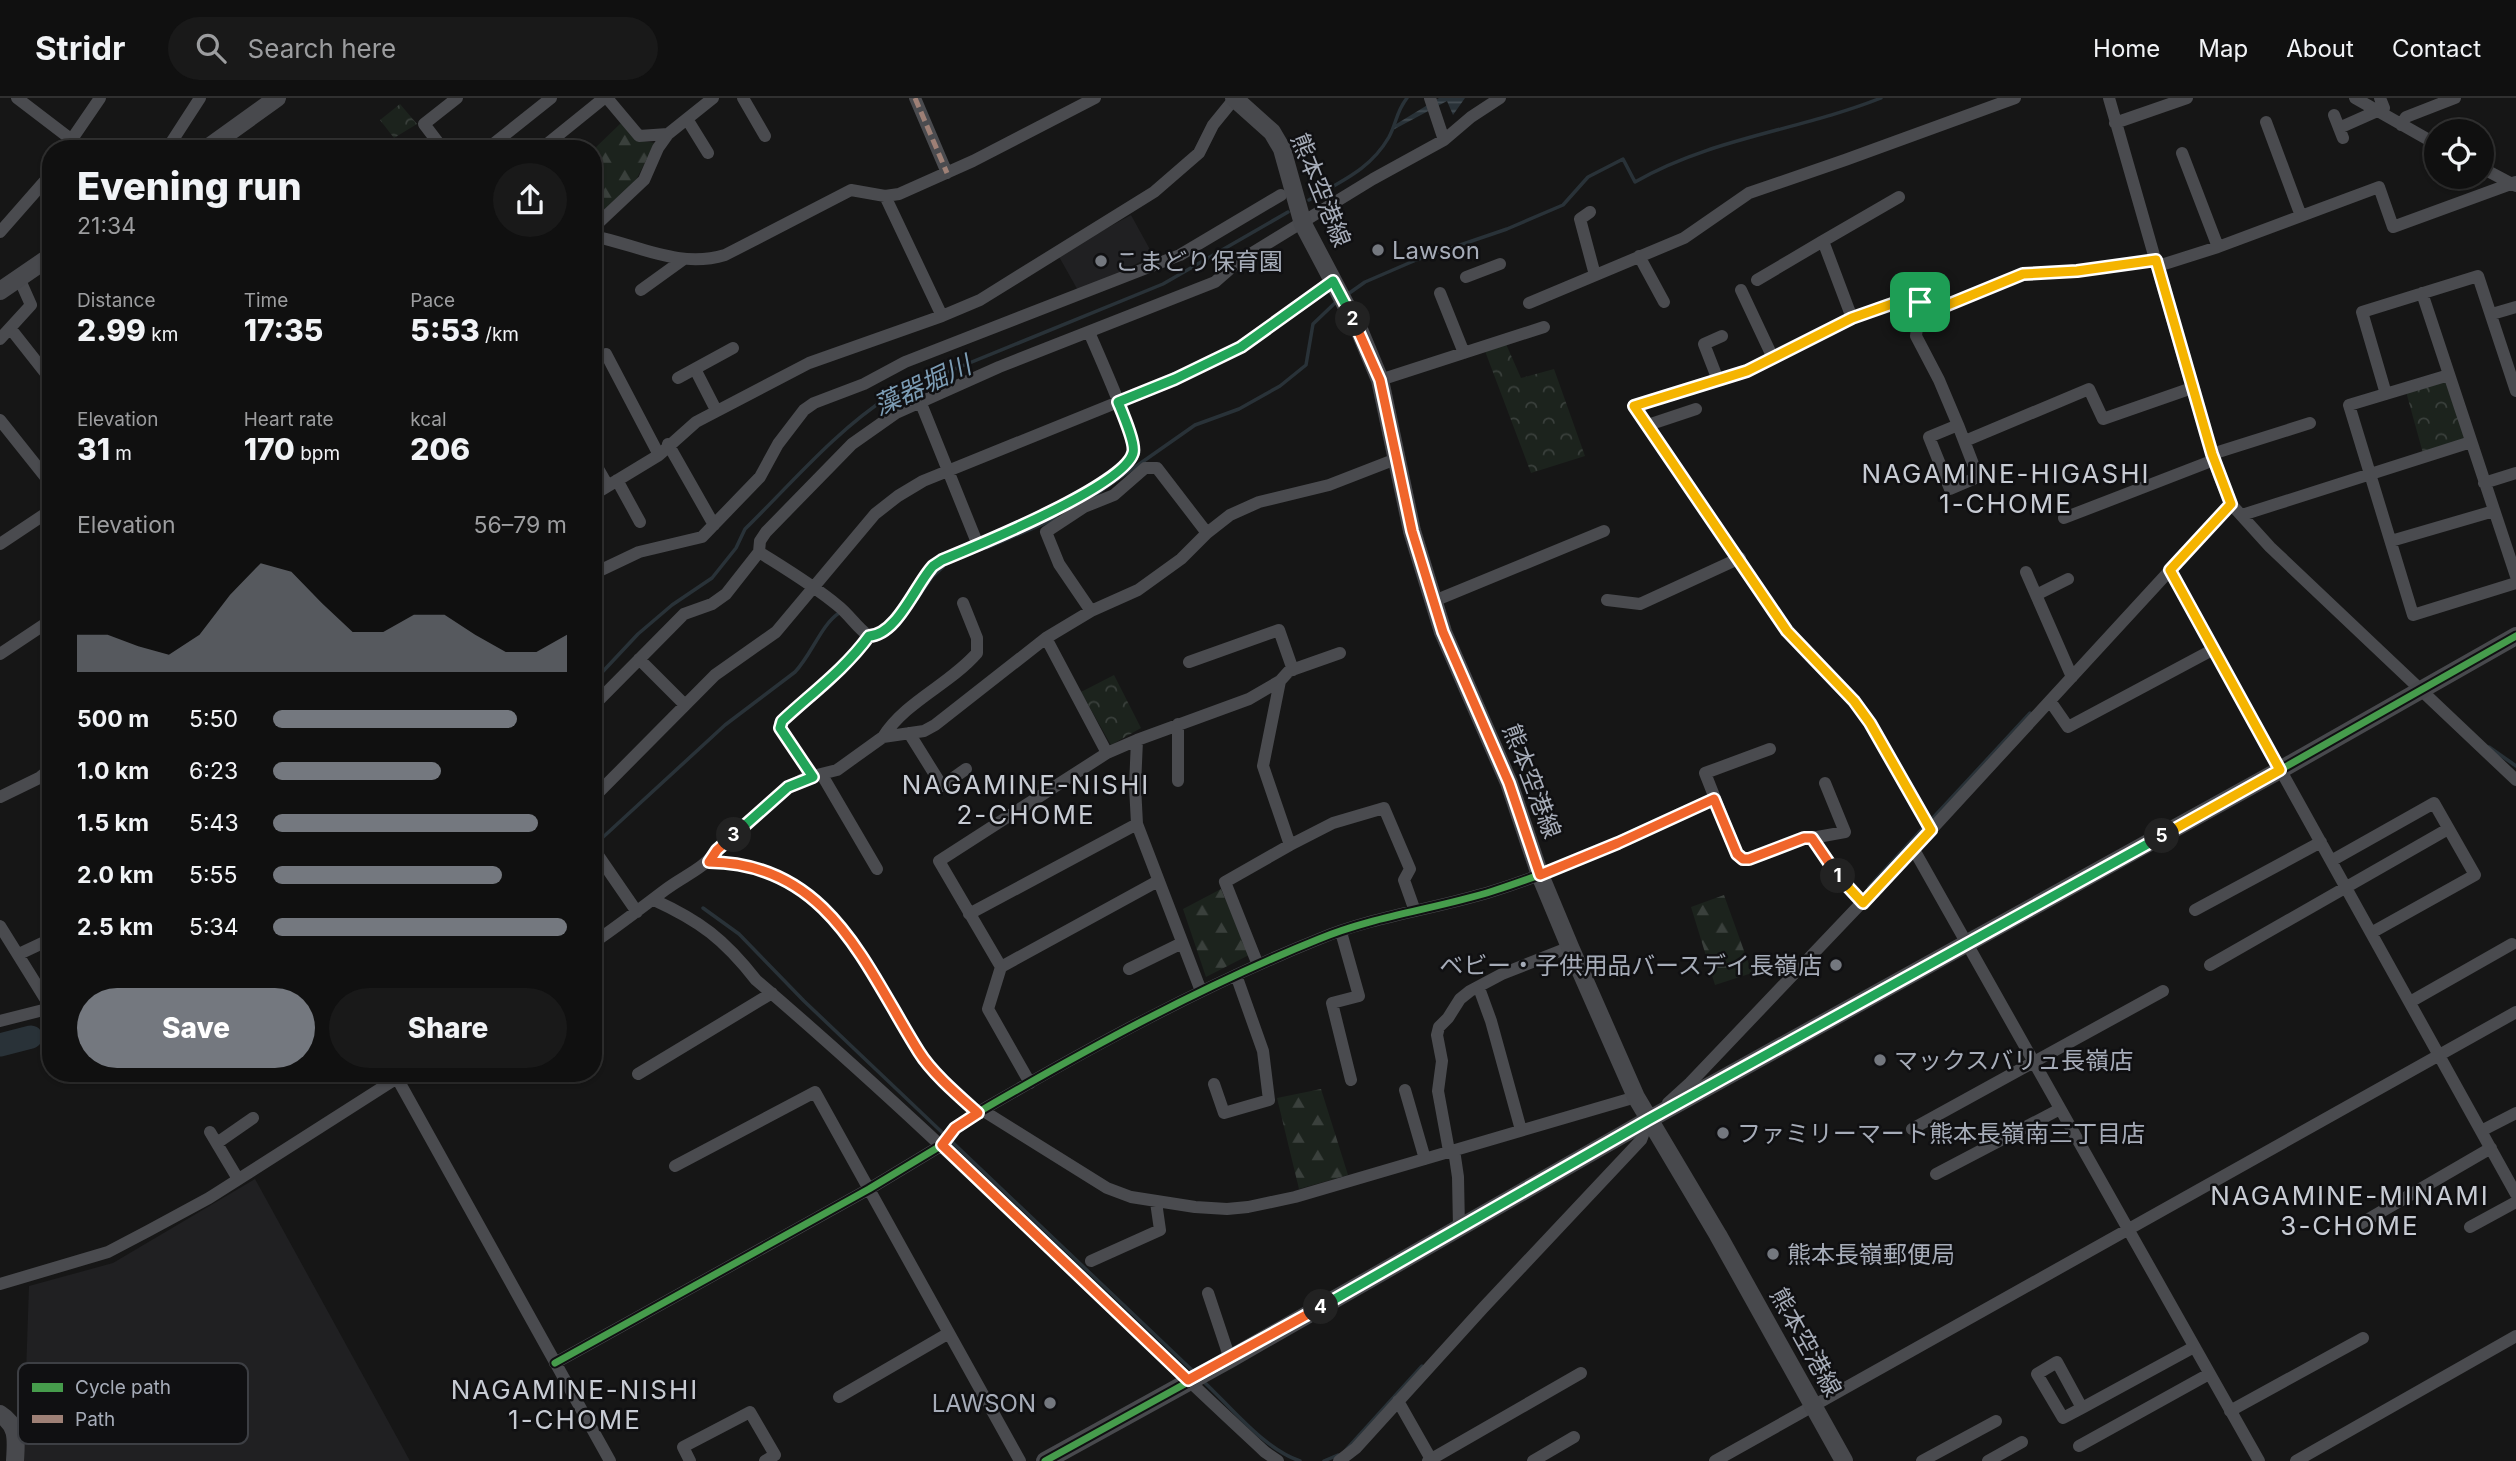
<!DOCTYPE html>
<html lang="en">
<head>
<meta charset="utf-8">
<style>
  body { margin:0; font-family:Inter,"Noto Sans JP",sans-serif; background:#191919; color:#f1f3f6; height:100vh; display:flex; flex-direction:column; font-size:26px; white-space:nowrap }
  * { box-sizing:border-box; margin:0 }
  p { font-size:23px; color:#9c9d9f }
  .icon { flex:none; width:38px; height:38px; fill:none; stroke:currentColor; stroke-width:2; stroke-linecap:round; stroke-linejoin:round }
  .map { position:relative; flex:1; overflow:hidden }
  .drawer { position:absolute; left:42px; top:42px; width:560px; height:942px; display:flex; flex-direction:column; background:#101010; border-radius:28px; box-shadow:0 2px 5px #0004,0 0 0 2px #303030 }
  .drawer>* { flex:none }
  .controls { position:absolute; left:2424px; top:21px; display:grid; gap:14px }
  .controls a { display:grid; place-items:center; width:70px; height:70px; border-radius:50%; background:#101010; box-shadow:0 2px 5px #0004,0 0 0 2px #303030; font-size:35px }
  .pin { position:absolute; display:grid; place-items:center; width:60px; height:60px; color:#fff; margin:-30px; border-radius:14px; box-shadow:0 4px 10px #0006 }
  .km { position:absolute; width:35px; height:35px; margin:-18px; border-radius:50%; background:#222; color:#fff; font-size:19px; line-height:35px; text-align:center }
  .round { display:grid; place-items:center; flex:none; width:74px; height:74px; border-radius:37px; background:#191919 }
  .headline { display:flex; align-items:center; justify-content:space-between; height:119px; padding:0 35px }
  h1 { font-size:38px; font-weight:800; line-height:52px }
  .metrics { display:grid; grid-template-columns:repeat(3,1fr); gap:10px; height:119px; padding:7px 35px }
  .metrics div { display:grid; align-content:center }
  .metrics b { font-size:30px; font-weight:800 }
  .metrics small { font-size:19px; font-weight:400 }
  .metrics p { font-size:19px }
  .chart { height:196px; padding:14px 35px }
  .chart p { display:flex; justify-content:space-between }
  .chart svg { width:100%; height:126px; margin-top:7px; fill:#74787f; opacity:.7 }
  .cta { display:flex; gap:14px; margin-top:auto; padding:14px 35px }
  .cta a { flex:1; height:80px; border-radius:42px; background:#74787f; color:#fff; font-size:28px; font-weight:800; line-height:80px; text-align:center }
  .cta a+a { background:#191919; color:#f1f3f6 }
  ul { padding:0 35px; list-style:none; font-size:23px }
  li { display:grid; grid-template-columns:112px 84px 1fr; align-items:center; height:52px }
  li i { height:18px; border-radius:9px; background:#74787f }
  header { display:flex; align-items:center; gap:42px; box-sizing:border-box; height:98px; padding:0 35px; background:#101010; border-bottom:2px solid #303030 }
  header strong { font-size:33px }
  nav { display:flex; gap:38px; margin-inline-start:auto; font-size:24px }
  .search { width:490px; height:63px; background:#191919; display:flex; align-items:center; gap:18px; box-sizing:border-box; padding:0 24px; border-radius:38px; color:#9c9d9f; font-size:26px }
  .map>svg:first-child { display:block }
  .built { fill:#202022 }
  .forest { fill:url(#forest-firs) }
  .park { fill:url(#park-crowns) }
  .water { fill:url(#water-rules) }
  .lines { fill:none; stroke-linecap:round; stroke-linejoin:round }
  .stream { stroke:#293238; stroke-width:3.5 }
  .river { stroke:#293238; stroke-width:23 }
  .street { stroke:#4a4b4f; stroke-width:12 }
  .secondary { stroke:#48494d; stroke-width:18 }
  .quiet { stroke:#9e8076; stroke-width:5; stroke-dasharray:10 5; stroke-linecap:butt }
  .cycleway-casing { stroke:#101012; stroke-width:11 }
  .cycleway { stroke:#469c4c; stroke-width:7 }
  .split-1-casing { stroke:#fff; stroke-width:14 }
  .split-2-casing { stroke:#fff; stroke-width:14 }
  .split-3-casing { stroke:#fff; stroke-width:14 }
  .split-4-casing { stroke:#fff; stroke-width:14 }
  .split-5-casing { stroke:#fff; stroke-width:14 }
  .split-6-casing { stroke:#fff; stroke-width:14 }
  .split-1 { stroke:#f5b400; stroke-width:9 }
  .split-2 { stroke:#f0652b; stroke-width:9 }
  .split-3 { stroke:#22a559; stroke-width:9 }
  .split-4 { stroke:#f0652b; stroke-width:9 }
  .split-5 { stroke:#22a559; stroke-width:9 }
  .split-6 { stroke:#f5b400; stroke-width:9 }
  .poi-dot { fill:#74787f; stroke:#101012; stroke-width:2.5 }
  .labels { text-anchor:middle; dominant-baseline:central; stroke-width:5; stroke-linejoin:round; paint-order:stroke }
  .street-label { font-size:24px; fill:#a6acb8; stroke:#101012 }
  .poi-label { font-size:24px; fill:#a6acb8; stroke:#101012; text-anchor:start }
  .water-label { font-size:26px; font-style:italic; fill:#7c9cb4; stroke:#101012 }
  .neighbourhood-label { font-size:26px; letter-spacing:2px; fill:#c7cbd3; stroke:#101012 }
  .key { fill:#101012; stroke:#3d3f44; stroke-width:2 }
  .key-label { font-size:19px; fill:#a6acb8 }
</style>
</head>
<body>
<header>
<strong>Stridr</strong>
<div class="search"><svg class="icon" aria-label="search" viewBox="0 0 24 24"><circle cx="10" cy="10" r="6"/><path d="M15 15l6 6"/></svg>Search here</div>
<nav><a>Home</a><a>Map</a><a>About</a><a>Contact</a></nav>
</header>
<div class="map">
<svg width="2516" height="1363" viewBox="0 0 2516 1363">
  <defs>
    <pattern id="forest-firs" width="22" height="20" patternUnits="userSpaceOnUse" patternTransform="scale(1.75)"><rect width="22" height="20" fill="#1c231d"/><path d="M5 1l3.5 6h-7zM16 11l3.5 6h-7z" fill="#3a403c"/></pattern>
    <pattern id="park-crowns" width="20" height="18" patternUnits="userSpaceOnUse" patternTransform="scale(1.75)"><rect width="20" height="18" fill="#1c231d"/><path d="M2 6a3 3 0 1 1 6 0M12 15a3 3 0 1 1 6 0" fill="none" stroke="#3a403c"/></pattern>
    <pattern id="water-rules" width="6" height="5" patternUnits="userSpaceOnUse" patternTransform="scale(1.75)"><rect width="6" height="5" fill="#293238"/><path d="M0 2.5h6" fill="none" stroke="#454d53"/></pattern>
  </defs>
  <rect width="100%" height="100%" fill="#161616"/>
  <path class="built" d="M 1131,117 L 1153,157 L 1080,196 L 1058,157 Z
    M 255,1081 L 410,1363 L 23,1363 L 29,1188 L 113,1165 Z"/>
  <path class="forest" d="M 621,25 L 637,42 L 655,45 L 636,82 L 593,122 L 593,52 Z
    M 1221,791 L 1249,857 L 1206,879 L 1183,811 Z
    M 1724,797 L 1752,875 L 1715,887 L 1691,809 Z
    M 1321,991 L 1348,1077 L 1299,1091 L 1277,1000 Z"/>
  <path class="park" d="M 400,6 L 417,26 L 394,40 L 380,22 Z
    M 1506,246 L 1521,280 L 1554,271 L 1585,358 L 1531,375 L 1485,253 Z
    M 2449,277 L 2471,344 L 2424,359 L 2405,290 Z
    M 1114,577 L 1141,630 L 1111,647 L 1081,594 Z"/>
  <path class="water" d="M 1439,0 L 1465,0 L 1453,17 L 1447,3 L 1391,33 L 1393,28 Z"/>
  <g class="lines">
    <path class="stream" d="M 1309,102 C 1341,83 1370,72 1389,39 C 1397,24 1396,14 1407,0
      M 1348,196 L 1365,184 L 1416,162 L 1507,131 L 1563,107 L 1588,79 L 1623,61 L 1635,84 C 1711,40 1801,32 1881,0
      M 1088,402 L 1195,327 L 1239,311 L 1280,288 L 1306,267 L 1313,226 L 1336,204
      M 987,450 L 1057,420
      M 917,501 L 932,479 L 943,469
      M 593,584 L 638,536 L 672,507 L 712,480 L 736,450 L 745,431 C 792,385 835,333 891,297 L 1163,186 L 1288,114
      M 2489,649 L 2516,668
      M 1931,722 L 2030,615
      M 601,741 L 725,627 L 795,574 C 812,556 821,527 839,515
      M 1869,789 L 1925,728
      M 703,810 L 739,836 L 804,903 L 1195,1275
      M 31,939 L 51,933
      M 1203,1283 C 1231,1309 1264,1351 1300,1363
      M 1345,1353 L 1422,1268
      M 1324,1363 L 1338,1357"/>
    <path class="river" d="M 0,947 L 31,939"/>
    <path class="street" d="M 17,0 L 72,42 L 73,51
      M 607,0 L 639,38 L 668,36
      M 743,0 L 765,38
      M 915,0 L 947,75
      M 1430,0 L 1444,42
      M 2109,0 L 2192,290 L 2219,378 L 2231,406 L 2270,449 L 2516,682
      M 2355,0 L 2436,46
      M 2334,17 L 2343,40
      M 687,21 L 708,55
      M 2266,24 L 2301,118
      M 2115,25 L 2187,0
      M 2401,27 L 2406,19 L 2455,0
      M 2339,30 L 2384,10 L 2380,0
      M 72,41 L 100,0
      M 167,51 L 200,0
      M 443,51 L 424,26 L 457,0
      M 487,51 L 551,0
      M 541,51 L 604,0
      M 2182,55 L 2218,149
      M 2482,70 L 2516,88
      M 885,98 L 942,218
      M 1590,114 L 1580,121 L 1595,177
      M 593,130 L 644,82 L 658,50 L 668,36 L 713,0
      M 0,134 L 51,76
      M 593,138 C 638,147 679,171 725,157 L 851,92 L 885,98 L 899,96 L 973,63 L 1095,0
      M 1639,158 L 1664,204
      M 2158,168 L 2218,149 L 2379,89 L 2393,129 L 2516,84
      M 1466,179 L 1500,166
      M 1757,182 L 1823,143
      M 641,192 L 684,161
      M 1741,192 L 1773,260
      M 1440,195 L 1464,255
      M 2422,195 L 2516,478
      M 1920,204 L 1916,238 L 1939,282 L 1958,327 L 1929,339 L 1950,391 L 1978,379 L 1958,327
      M 1529,205 L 1684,140 L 1749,95 L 1845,62 L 2015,0
      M 2492,216 L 2516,209
      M 1852,220 L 1823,143 L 1899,99
      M 10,230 L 51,282
      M 0,241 L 31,207 L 19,180
      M 606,256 L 659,357
      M 695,271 L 716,312
      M 2449,277 L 2349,307 L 2413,517 L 2516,485
      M 678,280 L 733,250
      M 1380,282 L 1544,229
      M 1718,282 L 1704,246 L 1722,238
      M 2386,296 L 2362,214 L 2478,178 L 2516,293
      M 920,303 L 978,447
      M 0,322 L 51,386
      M 1648,327 L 1696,311
      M 1965,343 L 2089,291 L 2103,321 L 2192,290
      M 668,346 L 714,427
      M 2212,356 L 2310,325
      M 593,362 L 608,388
      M 617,382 L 640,424
      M 2484,385 L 2516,375
      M 593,397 L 659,357 L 696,324 L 809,265 L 942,218 L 980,202 L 1154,94 L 1199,55 L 1213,27 L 1235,0
      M 2242,417 L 2471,344
      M 2064,420 L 2214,362
      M 2391,443 L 2494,413
      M 0,446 L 51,412
      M 759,454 C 786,471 813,487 837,507 C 849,516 857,530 869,538 C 898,538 914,486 932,469 C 942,461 954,457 966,452 C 995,440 1129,384 1134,354 C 1136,339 1097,253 1089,234
      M 599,473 L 639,454 L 702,439 L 760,379 L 778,346 L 804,312 L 814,305 L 864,286 L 905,264 L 1180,157 L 1281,97
      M 2170,473 L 2516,1096
      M 2026,474 L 2072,579
      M 2036,497 L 2068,481
      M 1607,502 L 1640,506 L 1740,460
      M 1434,503 L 1604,433
      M 1091,513 L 1059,466 L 1046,434 L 1084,409 L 1114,397 L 1145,370 L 1157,370 L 1207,435
      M 0,556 L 51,522
      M 639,561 L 685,607
      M 1189,564 L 1279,532 L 1293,572
      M 2050,603 L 2068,629 L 2214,551
      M 593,608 L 684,516 L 712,506 L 726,496 L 759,454 L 760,443 L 766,434 L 852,346 L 896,315 L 999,269 L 1215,184 L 1239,163 L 1373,81 L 1444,42 L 1471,19 L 1500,0
      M 909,635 L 942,688 L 966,671
      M 883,639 C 906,603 949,587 977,555 L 977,540 L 963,505
      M 1137,642 L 1249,601 L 1280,583 L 1289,573 L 1340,555
      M 1770,651 L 1705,675 L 1737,756 L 1743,761 L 1750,761 L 1804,740 L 1812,740 L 1835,775 L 1863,805
      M 822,677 L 877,771
      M 813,679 L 780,630 L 780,625 L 827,585 L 859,552 L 869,538
      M 1178,683 L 1178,626
      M 0,699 L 39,680 L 51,670
      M 593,700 L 715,577 L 776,534 L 875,416 L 898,398 L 923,383 L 1175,281 L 1241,249 L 1333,183
      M 1137,726 L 1201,893
      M 1931,732 L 1870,625 L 1854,603 L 1787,533 L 1634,308 L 1747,273 L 1852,220 L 1906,201 L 1945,208 L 2023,176 L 2077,173 L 2156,162
      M 1812,740 L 1845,734 L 1825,685
      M 1290,747 L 1333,725 L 1384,710 L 1410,771 L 1404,782 L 1415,813
      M 593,750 L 637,814
      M 1913,750 L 2259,1363
      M 2331,763 L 2434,705 L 2475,777 L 2371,835
      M 709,764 C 830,765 865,868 919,954 C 932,975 959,998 978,1015
      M 654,802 C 700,823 724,841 756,882 C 932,1032 1095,1197 1265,1354 L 1278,1363
      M 2195,812 L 2321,744
      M 969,816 L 1137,726 L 1135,688 L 1137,642 L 1107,655
      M 0,828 L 51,910
      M 1341,834 L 1359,898 L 1332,905 L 1351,982
      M 593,845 C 618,828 641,810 665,792 C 683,778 704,771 717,752 L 788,689 L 805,680 L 837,672 L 883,639 L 924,633 L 935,627 L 1046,540 L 1091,513 L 1138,492 L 1181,461 L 1207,435 L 1230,417 L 1259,404 L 1329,387 L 1396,361
      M 19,856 L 51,841
      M 1258,867 L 1225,784 L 1290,747 L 1263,668 L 1280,583
      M 2210,867 L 2448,731
      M 1001,869 L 1158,783
      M 1129,871 L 1182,845
      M 1479,890 L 1491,923 L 1521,1032
      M 2410,904 L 2512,846
      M 0,923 L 51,910
      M 638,976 L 772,895
      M 397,980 L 610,1363
      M 1030,985 L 988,911 L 1001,869 L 939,763 L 1107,655 L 1046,540
      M 1214,986 L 1224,1015 L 1269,1002 L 1263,953 L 1236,877
      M 1405,992 L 1425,1061
      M 1668,1005 L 1690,985 L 1931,732 L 2231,406
      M 982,1012 L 1107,1090 L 1131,1099 L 1195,1109 L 1227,1111 L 1248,1109 L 1295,1099 L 1636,999
      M 1912,1031 L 2163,893
      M 2481,1033 L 2516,1015
      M 210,1034 L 238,1081
      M 217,1045 L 253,1020
      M 1454,1052 L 1458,1079 L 1459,1130
      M 1449,1053 L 1438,993 L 1442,963 L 1437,937 L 1439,929 L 1448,920 L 1460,901 L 1470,893 L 1502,876 L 1570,849
      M 675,1068 L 815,994 L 1020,1363
      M 1936,1076 L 2060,1011
      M 2360,1126 L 2491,1050
      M 2470,1129 L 2516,1104
      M 1091,1163 L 1160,1132 L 1156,1104
      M 0,1186 L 108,1154 L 148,1133 L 209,1100 L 405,975
      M 1208,1195 L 1230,1261
      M 555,1265 L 869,1091 L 942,1047 L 955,1030 L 982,1012 C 1091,949 1202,888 1319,841 C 1374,818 1436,811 1493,793 C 1569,769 1641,734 1714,701
      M 839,1299 L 949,1235
      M 1398,1303 L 1432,1363
      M 2082,1310 L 2057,1264 L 2037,1276 L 2063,1320 L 2082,1310 L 2194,1249
      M 2230,1313 L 2363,1240
      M 2079,1348 L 2209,1276
      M 690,1363 L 683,1349 L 750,1314 L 775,1357 L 765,1363
      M 1339,1363 L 1356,1350 L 1483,1210 L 1641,1042 L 1649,1021
      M 1428,1363 L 1581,1275
      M 1533,1363 L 1574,1339
      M 1715,1363 L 2516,914
      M 1922,1363 L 1996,1323
      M 1988,1363 L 2022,1344
      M 2296,1363 L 2516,1238"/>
    <path class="secondary" d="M 1234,0 L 1272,34 L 1282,51 L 1303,126 L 1360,234 L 1380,282 L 1412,433 L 1443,534 L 1509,685 L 1540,777 L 1570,849 L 1636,999 L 1718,1137 L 1844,1363
      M 206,51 L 277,0
      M 0,193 L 51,158
      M 0,1316 C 19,1328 16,1343 15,1363
      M 1045,1363 L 1230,1261 L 1648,1022 L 2280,672 L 2516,538"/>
    <path class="quiet" d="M 915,0 L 947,75"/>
    <g class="cycleway-casing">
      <path id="cycleway" d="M 555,1265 L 869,1091 L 942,1047 L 955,1030 L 982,1012 C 1091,949 1202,888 1319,841 C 1374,818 1436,811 1493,793 C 1569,769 1641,734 1714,701
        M 1045,1363 L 1230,1261 L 1648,1022 L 2280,672 L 2516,538"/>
    </g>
    <use href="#cycleway" class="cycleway"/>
  </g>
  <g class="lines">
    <g class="split-1-casing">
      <path id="split-1" d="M 1838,778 L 1863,805 L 1931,732 L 1870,625 L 1854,603 L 1787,533 L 1634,308 L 1747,273 L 1852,220 L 1906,201 L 1920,204"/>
    </g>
    <g class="split-2-casing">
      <path id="split-2" d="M 1353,221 L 1380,282 L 1412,433 L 1443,534 L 1509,685 L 1540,777 L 1618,745 L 1714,701 L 1737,756 L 1743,761 L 1749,761 L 1804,740 L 1812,740 L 1838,778"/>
    </g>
    <g class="split-3-casing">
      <path id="split-3" d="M 734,737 L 788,689 L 813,679 L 780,630 L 782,623 C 812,595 845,571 869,538 C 897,537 916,486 933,468 L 942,462 C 976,448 1124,388 1133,355 C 1136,346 1122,314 1118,304 L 1175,281 L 1241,249 L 1333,183 L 1353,221"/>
    </g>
    <g class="split-4-casing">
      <path id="split-4" d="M 734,737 L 717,752 L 709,764 C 829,765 865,868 919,954 C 932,975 959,998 978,1015 L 955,1030 L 942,1047 L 1188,1282 L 1321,1209"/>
    </g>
    <g class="split-5-casing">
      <path id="split-5" d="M 1321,1209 L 1648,1022 L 2162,738"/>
    </g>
    <g class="split-6-casing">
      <path id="split-6" d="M 1920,204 L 1945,208 L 2023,176 L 2077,173 L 2156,162 L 2212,356 L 2231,406 L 2170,472 L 2280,672 L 2162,738"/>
    </g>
    <use href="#split-1" class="split-1"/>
    <use href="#split-2" class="split-2"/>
    <use href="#split-3" class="split-3"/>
    <use href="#split-4" class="split-4"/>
    <use href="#split-5" class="split-5"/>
    <use href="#split-6" class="split-6"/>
  </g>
  <g class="poi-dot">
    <circle cx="1378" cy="152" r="7"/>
    <circle cx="1101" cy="163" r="7"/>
    <circle cx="1836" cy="867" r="7"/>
    <circle cx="1880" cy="962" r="7"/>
    <circle cx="1723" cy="1035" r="7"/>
    <circle cx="1773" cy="1156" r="7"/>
    <circle cx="1050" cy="1305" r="7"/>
  </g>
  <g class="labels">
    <g class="street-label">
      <text transform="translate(1321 92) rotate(68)">熊本空港線</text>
      <text transform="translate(1532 683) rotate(69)">熊本空港線</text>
      <text transform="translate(1806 1244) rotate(61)">熊本空港線</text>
    </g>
    <g class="poi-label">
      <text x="1392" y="152">Lawson</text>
      <text x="1115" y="163">こまどり保育園</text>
      <text x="1822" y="867" text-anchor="end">ベビー・子供用品バースデイ長嶺店</text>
      <text x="1894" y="962">マックスバリュ長嶺店</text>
      <text x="1737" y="1035">ファミリーマート熊本長嶺南三丁目店</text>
      <text x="1787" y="1156">熊本長嶺郵便局</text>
      <text x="1036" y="1305" text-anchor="end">LAWSON</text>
    </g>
    <g class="water-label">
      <text transform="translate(922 287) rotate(-25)">藻器堀川</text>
    </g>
    <g class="neighbourhood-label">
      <text x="2006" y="375">NAGAMINE-HIGASHI<tspan x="2006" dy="30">1-CHOME</tspan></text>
      <text x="1026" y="686">NAGAMINE-NISHI<tspan x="1026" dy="30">2-CHOME</tspan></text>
      <text x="2350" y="1097">NAGAMINE-MINAMI<tspan x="2350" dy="30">3-CHOME</tspan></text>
      <text x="575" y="1291">NAGAMINE-NISHI<tspan x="575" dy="30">1-CHOME</tspan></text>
    </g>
  </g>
  <rect x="18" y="1265" width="230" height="81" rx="10" class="key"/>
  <rect x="32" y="1285" width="31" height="9" fill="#469c4c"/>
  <rect x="32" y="1317" width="31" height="8" fill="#9e8076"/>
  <g class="key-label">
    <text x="75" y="1296">Cycle path</text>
    <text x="75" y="1328">Path</text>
  </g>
</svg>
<div class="controls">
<a><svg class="icon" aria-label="locate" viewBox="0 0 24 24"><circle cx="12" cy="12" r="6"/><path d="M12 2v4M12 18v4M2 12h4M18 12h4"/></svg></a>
</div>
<div class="pin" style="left:1920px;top:204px;background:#1e9e55"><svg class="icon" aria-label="arrive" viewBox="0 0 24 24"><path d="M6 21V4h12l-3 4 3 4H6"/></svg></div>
<b class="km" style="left:1838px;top:778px">1</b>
<b class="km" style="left:1353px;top:221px">2</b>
<b class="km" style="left:734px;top:737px">3</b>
<b class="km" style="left:1321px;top:1209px">4</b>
<b class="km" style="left:2162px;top:738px">5</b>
<section class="drawer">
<div class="headline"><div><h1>Evening run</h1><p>21:34</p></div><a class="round"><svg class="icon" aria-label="share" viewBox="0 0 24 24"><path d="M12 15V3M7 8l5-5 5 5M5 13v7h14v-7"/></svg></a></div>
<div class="metrics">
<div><p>Distance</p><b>2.99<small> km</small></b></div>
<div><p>Time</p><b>17:35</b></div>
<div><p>Pace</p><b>5:53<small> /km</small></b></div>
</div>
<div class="metrics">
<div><p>Elevation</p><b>31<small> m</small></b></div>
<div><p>Heart rate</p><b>170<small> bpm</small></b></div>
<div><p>kcal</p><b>206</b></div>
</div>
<div class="chart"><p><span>Elevation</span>56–79 m</p>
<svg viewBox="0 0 160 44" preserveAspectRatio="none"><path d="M0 44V31L10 31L20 35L30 38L40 31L50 17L60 6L70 9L80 20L90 30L100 30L110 24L120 24L130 31L140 37L150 37L160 31V44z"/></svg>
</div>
<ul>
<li><b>500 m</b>5:50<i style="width:83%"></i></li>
<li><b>1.0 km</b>6:23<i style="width:57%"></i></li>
<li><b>1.5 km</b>5:43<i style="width:90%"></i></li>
<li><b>2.0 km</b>5:55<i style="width:78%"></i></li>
<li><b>2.5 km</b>5:34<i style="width:100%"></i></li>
</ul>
<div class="cta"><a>Save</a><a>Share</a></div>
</section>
</div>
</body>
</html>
